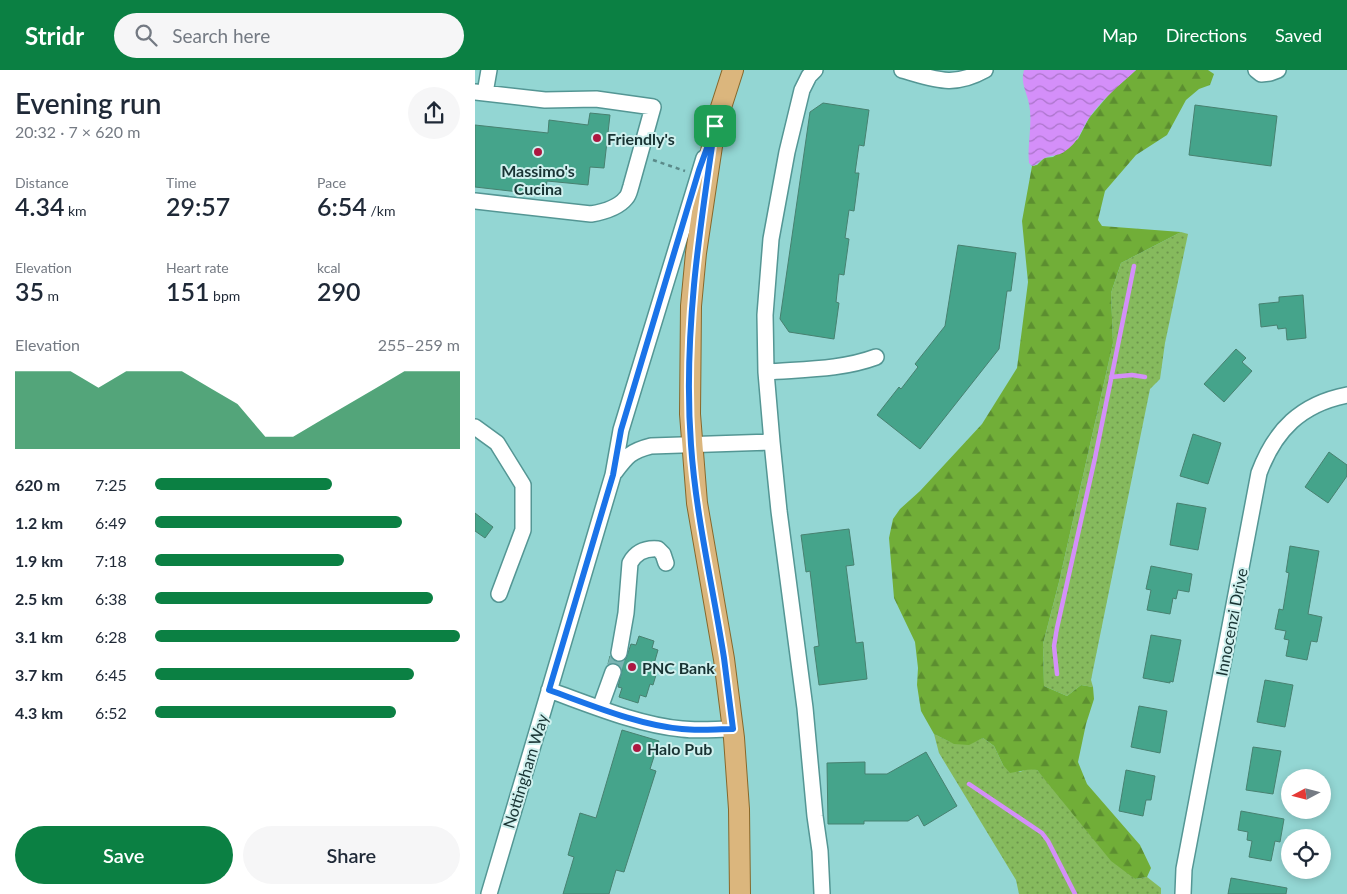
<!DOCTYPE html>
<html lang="en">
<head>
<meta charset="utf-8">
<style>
  body { margin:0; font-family:Lato,sans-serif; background:#f6f6f7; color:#1f2937; height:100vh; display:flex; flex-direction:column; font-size:19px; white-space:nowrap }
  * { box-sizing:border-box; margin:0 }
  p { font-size:16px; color:#747a83 }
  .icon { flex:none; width:28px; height:28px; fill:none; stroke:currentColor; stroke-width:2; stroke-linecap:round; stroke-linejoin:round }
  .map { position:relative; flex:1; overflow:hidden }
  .sheet { display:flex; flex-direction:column; background:#fff; width:475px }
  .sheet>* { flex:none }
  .needle { width:32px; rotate:263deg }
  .buttons { position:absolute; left:806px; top:699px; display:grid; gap:10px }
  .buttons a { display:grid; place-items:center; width:50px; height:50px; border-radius:50%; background:#fff; box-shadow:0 2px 8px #0003; font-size:25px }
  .pin { position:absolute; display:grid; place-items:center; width:42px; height:42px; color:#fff; margin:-21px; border-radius:10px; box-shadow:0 2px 8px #0006 }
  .round { display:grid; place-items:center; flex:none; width:52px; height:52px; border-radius:26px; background:#f6f6f7 }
  .head { display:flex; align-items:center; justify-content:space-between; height:85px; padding:0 15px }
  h1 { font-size:28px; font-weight:600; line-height:38px }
  .metrics { display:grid; grid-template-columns:repeat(3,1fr); gap:8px; height:85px; padding:5px 15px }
  .metrics div { display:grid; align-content:center }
  .metrics b { font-size:25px; font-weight:600 }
  .metrics small { font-size:14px; font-weight:400 }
  .metrics p { font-size:14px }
  .chart { height:140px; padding:10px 15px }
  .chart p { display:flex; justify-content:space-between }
  .chart svg { width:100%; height:90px; margin-top:5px; fill:#0b8043; opacity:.7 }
  .primary-button { display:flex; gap:10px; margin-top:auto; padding:10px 15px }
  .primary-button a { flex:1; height:58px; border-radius:30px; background:#0b8043; color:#fff; font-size:20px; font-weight:600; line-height:58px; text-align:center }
  .primary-button a+a { background:#f6f6f7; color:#1f2937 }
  ul { padding:0 15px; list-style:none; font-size:16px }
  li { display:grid; grid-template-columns:80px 60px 1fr; align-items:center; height:38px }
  li i { height:12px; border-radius:6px; background:#0b8043 }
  header { display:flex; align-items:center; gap:30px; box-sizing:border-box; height:70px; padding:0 25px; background:#0b8043; color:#fff }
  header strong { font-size:24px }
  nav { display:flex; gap:28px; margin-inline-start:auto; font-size:18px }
  .search { width:350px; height:45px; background:#f6f6f7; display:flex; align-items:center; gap:12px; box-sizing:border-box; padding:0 18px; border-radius:28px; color:#747a83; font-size:19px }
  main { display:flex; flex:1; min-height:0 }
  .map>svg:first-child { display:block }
  .grass { fill:url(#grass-dots) }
  .forest { fill:url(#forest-firs) }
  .water { fill:url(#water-waves) }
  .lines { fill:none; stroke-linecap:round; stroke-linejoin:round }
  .stream { stroke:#d48ff9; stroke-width:4.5 }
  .building { fill:#45a48b; stroke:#478170 }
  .minor-tunnel { stroke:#7ab5b3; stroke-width:15; stroke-dasharray:15 8; stroke-linecap:butt }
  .minor-casing { stroke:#549694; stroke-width:18 }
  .major-casing { stroke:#87682b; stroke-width:22 }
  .path { stroke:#5a8a89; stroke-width:2.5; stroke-dasharray:4 4; stroke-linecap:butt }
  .minor { stroke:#fff; stroke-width:15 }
  .major { stroke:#dbb67d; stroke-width:20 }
  .route-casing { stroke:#fff; stroke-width:10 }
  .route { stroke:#1a73e8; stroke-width:6 }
  .poi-dot { fill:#ad1841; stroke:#cff0ee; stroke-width:2 }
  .labels { text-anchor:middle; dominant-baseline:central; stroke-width:4; stroke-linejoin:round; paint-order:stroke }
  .poi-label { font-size:16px; font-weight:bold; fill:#183333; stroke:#cff0ee; text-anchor:start }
  .street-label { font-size:16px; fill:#183333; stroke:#cff0ee }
</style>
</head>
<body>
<header>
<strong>Stridr</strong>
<div class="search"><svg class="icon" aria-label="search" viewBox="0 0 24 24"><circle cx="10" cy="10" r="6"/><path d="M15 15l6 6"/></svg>Search here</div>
<nav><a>Map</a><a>Directions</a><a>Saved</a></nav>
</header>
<main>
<section class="sheet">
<div class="head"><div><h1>Evening run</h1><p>20:32 · 7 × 620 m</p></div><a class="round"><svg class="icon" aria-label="share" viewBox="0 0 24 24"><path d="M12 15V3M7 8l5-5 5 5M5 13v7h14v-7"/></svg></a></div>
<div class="metrics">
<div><p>Distance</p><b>4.34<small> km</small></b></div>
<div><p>Time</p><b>29:57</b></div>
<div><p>Pace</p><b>6:54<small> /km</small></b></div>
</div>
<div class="metrics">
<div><p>Elevation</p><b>35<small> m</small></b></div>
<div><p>Heart rate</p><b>151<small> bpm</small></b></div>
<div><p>kcal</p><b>290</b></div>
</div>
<div class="chart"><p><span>Elevation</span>255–259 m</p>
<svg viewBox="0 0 160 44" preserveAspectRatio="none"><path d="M0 44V6L10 6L20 6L30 14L40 6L50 6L60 6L70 14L80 22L90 38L100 38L110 30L120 22L130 14L140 6L150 6L160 6V44z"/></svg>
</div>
<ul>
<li><b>620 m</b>7:25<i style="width:58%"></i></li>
<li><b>1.2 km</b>6:49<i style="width:81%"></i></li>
<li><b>1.9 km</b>7:18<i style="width:62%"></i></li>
<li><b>2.5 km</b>6:38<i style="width:91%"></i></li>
<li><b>3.1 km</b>6:28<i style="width:100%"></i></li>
<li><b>3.7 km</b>6:45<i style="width:85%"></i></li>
<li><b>4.3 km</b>6:52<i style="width:79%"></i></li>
</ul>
<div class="primary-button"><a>Save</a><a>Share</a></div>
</section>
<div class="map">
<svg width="872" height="824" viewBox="0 0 872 824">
  <defs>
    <pattern id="grass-dots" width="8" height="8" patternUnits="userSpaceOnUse" patternTransform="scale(1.25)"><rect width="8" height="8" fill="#86ba5d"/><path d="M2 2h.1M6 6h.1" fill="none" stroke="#6d984d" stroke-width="1.8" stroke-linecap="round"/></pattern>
    <pattern id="forest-firs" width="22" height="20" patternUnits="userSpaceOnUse" patternTransform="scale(1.25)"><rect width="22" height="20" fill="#71ae38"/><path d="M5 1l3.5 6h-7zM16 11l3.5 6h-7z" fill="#5c8e30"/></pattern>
    <pattern id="water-waves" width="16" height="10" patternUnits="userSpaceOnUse" patternTransform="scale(1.25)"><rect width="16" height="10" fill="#d48ff9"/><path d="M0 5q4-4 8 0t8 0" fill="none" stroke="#ab75ca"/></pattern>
  </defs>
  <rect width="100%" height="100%" fill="#93d6d3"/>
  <path class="grass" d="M 706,162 L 713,164 L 690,273 L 685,309 L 675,319 L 616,610 L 618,617 L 606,615 L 592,626 L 569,616 L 568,574 L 584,512 L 638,273 L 636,223 L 646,193 Z
    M 459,664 C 481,675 485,678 508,668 L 519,676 L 528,695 L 545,702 L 554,698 L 562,700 L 660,809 L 672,807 L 686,818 L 686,824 L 544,824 L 541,810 L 464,683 Z"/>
  <path class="forest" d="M 661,0 L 733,0 L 739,4 L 735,15 L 724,19 L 711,30 L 692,65 L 661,85 L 630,121 L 623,150 L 627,156 L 706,162 L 646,193 L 636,223 L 638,273 L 584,512 L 568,574 L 569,616 L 592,626 L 606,615 L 618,617 L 619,629 L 611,654 L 603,692 L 612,714 L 665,775 L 676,798 L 672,807 L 660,809 L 636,791 L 562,700 C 552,698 545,702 535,703 L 528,695 L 519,676 L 508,668 L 494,675 L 479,674 L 459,664 L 446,641 L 442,615 L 443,598 L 440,572 L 419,528 L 414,468 L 418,449 L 425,439 L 445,421 L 507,354 L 542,298 L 553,212 L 547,151 L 557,96 L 562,95 L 569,88 L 578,87 L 603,69 L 614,48 L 637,21 Z"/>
  <path class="water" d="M 549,0 L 661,0 C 645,15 626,30 614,48 C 605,62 604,72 589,82 C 583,86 576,85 570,88 C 564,90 564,95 557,96 L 554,93 C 552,74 558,53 554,34 C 552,23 545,12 549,0 Z"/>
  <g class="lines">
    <path class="stream" d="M 636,307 L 657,305 L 670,307
      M 582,604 L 579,576 L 582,558 L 620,388 L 659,196
      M 494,714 L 567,763 L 573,771 L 600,824"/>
  </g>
  <path class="building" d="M 348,33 L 394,40 L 389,76 L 384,75 L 380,103 L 384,103 L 379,141 L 374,140 L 370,168 L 374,169 L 369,205 L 364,204 L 361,232 L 364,233 L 359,269 L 314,262 L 305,249 L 335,42 Z
    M 720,35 L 802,46 L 796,96 L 714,85 Z
    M 115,43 L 135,45 L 129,98 L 115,97 L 113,115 L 72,111 L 70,125 L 0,117 L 0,55 L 73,63 L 74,50 L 113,55 Z
    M 483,175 L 541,183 L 536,221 L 532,221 L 524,279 L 445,379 L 402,345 L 424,317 L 426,319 L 443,297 L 440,294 L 470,256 Z
    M 828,225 L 831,268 L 812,270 L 811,258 L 803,259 L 802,255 L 786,257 L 784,234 L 804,232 L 804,227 Z
    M 761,279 L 771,288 L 767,292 L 777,301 L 749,332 L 729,314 Z
    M 718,364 L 746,373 L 733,414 L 705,406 Z
    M 854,382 L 872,395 L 872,406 L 853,433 L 830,417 Z
    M 702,433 L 731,438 L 723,480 L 695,475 Z
    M 0,443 L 18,457 L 10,468 L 0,461 Z
    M 374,459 L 379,495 L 371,496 L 381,573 L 388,572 L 392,609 L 344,615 L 339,577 L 344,576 L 335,501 L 331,502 L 326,465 Z
    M 815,476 L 844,481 L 833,544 L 847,547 L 842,572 L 836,571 L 832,590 L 811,586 L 814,570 L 809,569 L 811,561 L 800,559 L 804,539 L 808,540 L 814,503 L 811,502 Z
    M 676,496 L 717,504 L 714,522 L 703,520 L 701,529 L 698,528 L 695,544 L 672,540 L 676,520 L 671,519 Z
    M 676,565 L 706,570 L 698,612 L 695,611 L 695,613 L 668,608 Z
    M 164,566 L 179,571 L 177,578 L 183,580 L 179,594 L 184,595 L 178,615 L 175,614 L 171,627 L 165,625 L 163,633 L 144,627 L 147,618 L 143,617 L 147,600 L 142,593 L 133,594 L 135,586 L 142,592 L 151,589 L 156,574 L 161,575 Z
    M 790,610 L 818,615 L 810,657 L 782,652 Z
    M 664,636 L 692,641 L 685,683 L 656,677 Z
    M 147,660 L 184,671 L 175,699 L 181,701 L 149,802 L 141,800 L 134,824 L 88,824 L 99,787 L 93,785 L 105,743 L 121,748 Z
    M 778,677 L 806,681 L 798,724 L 771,720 Z
    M 451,682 L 482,736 L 449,756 L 443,745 L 433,751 L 389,751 L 389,754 L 353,754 L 352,693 L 390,692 L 390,704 L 412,704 Z
    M 651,700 L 680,706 L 676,730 L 671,730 L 668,746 L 644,741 Z
    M 766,741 L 809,749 L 805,772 L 800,771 L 796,791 L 774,787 L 777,771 L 772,770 L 773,762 L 763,760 Z
    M 756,808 L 812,818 L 811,824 L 753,824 Z"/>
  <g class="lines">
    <path class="minor-tunnel" d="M 138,602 L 144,583"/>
    <g class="minor-casing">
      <path id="minor" d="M 340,0 L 334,6 L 327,20 L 312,82 L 296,169 L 290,245 L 291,302 L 297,372 L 304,441 L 330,638 L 340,746 L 345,781 L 347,823
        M 427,0 C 460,9 478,18 510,0
        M 781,0 L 786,4 L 795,3 L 803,0
        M 0,22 L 70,30 L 121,29 L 178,37 L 156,116 C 155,119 154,125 151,128 C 143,138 128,142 116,144 L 0,131
        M 10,23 L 14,0
        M 291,302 C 328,299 366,300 401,287
        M 0,357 L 22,373 L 48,415 L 48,460 L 24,524
        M 140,402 C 152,386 156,381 176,376 L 297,372
        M 144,583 L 151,543 L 155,493 C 161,482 171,478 183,479 L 188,484 L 191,493
        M 74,620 C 116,635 163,655 207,659 C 224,661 241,659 258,659
        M 125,638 L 138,602
        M 14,824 L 138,405 L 146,360 L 229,88
        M 708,824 L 709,799 L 784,403 C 800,360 826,334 872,325"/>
    </g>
    <g class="major-casing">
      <path id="major" d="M 258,0 L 240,56 L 221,183 L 216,236 L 215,344 L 222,433 L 249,589 L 259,668 L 264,739 L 265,824"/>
    </g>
    <path class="path" d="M 178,90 L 210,101"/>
    <use href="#minor" class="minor"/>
    <use href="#major" class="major"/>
  </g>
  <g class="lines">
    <g class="route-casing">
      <path id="route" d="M 240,56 C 224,162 208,268 216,375 C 221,447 238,517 249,588 C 252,612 255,636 258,659 C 241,659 224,661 207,659 C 163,655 116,635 74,620 L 138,405 L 146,360 L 224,100 Z"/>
    </g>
    <use href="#route" class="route"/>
  </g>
  <g class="poi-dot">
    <circle cx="122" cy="68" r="5"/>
    <circle cx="63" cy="82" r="5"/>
    <circle cx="157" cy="597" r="5"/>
    <circle cx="162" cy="678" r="5"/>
  </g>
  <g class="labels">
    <g class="poi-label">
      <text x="132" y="68">Friendly's</text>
      <text x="63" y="100" text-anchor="middle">Massimo's<tspan x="63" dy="18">Cucina</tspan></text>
      <text x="167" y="597">PNC Bank</text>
      <text x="172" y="678">Halo Pub</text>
    </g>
    <g class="street-label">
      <text transform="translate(756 552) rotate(-79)">Innocenzi Drive</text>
      <text transform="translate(50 701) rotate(-73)">Nottingham Way</text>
    </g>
  </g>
</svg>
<div class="buttons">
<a><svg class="needle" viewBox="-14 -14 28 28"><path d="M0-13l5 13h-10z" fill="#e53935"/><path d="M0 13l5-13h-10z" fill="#747a83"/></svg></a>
<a><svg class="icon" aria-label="locate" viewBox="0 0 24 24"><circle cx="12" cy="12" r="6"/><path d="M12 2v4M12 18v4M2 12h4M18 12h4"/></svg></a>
</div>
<div class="pin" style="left:240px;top:56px;background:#1e9e55"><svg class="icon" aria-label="arrive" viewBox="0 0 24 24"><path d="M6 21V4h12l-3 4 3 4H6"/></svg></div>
</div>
</main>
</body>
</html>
